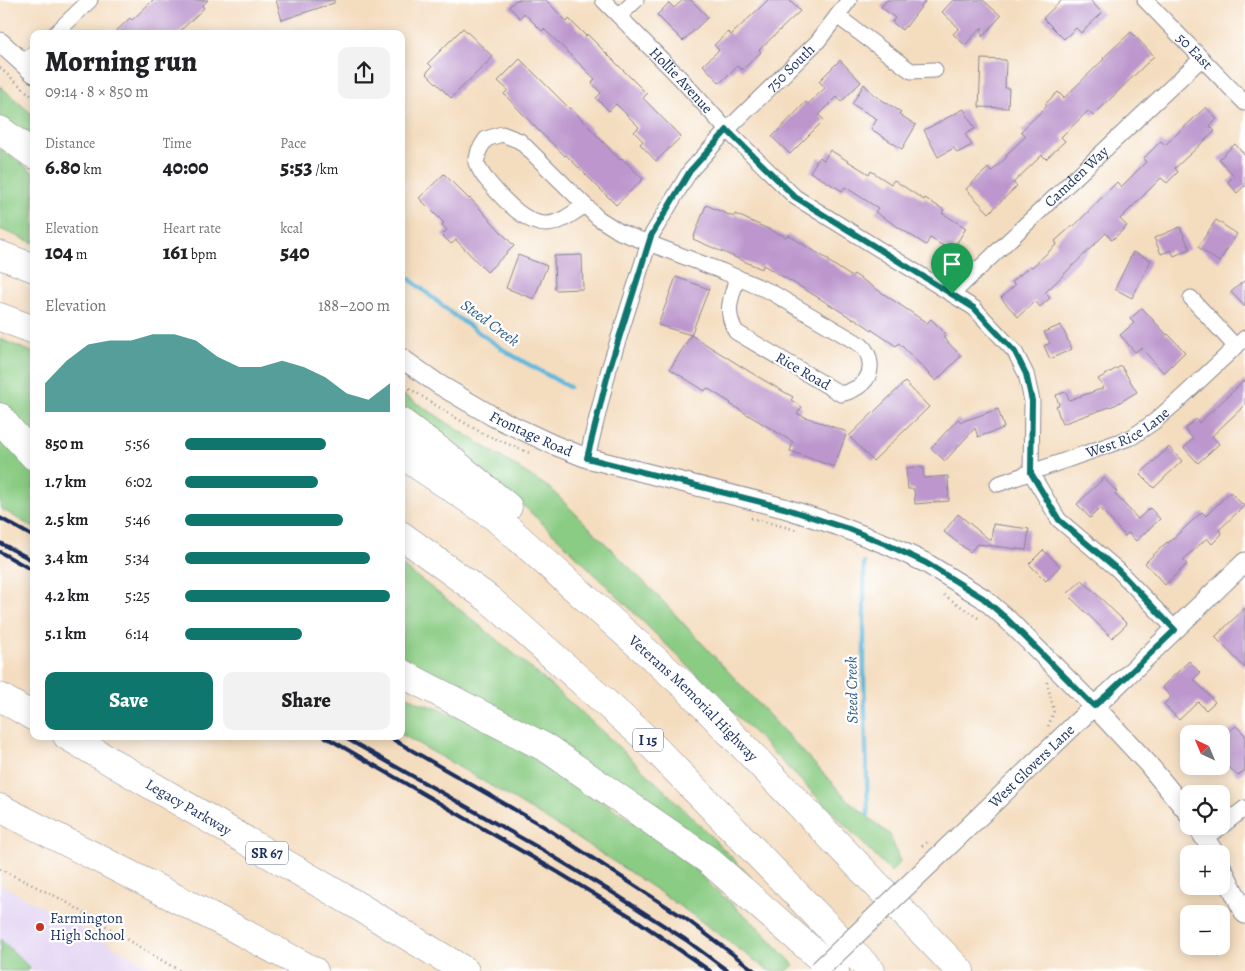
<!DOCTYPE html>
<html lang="en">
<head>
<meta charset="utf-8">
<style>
  body { margin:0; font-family:Alegreya,serif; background:#f2f2f2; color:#202124; height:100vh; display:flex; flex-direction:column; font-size:19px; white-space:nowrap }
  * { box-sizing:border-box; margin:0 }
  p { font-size:16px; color:#757577 }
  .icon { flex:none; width:28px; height:28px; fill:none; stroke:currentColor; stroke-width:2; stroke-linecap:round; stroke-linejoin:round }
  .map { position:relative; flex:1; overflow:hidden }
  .side { position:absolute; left:30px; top:30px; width:375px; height:710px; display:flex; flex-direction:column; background:#fff; border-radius:10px; box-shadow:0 2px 12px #0003 }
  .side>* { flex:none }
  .needle { width:32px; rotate:316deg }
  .fabs { position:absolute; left:1180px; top:725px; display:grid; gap:10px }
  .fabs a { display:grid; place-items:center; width:50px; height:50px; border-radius:10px; background:#fff; box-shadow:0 2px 12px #0003; font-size:25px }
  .pin { position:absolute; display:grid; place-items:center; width:42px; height:42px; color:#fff; margin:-51px -21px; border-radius:50% 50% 50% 0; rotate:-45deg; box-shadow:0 0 5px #0007 }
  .pin .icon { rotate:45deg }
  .round { display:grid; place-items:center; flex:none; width:52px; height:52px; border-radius:10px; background:#f2f2f2 }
  .summary { display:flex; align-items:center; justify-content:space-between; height:85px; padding:0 15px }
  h1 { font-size:28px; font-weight:800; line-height:38px }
  .metrics { display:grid; grid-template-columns:repeat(3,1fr); gap:8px; height:85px; padding:5px 15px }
  .metrics div { display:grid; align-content:center }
  .metrics b { font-size:21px; font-weight:800 }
  .metrics small { font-size:14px; font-weight:400 }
  .metrics p { font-size:14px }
  .chart { height:140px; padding:10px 15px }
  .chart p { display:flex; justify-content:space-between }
  .chart svg { width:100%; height:90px; margin-top:5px; fill:#0f766e; opacity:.7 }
  .button { display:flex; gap:10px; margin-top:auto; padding:10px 15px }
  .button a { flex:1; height:58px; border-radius:10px; background:#0f766e; color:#fff; font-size:20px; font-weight:800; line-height:58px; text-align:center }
  .button a+a { background:#f2f2f2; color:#202124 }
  ul { padding:0 15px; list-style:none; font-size:16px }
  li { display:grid; grid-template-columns:80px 60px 1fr; align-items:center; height:38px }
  li i { height:12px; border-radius:6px; background:#0f766e }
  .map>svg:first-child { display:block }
  .built { fill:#e2d4f3 }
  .green { fill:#8bcc84; stroke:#537e71 }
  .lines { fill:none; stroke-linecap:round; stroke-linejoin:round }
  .stream { stroke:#5eb7db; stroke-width:4.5 }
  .building { fill:#bc96cd }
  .minor-casing { stroke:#88868e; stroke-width:17 }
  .tertiary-casing { stroke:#88868e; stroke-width:21 }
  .motorway-casing { stroke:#88868e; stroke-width:29 }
  .path { stroke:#88868e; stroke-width:2.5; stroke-dasharray:1 4; stroke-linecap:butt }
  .minor { stroke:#fff; stroke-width:15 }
  .tertiary { stroke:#fff; stroke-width:19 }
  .motorway { stroke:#fff; stroke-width:28 }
  .rail { stroke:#1b2f5e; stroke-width:4 }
  .tertiary-bridge-casing { stroke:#88868e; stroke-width:21; stroke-linecap:butt }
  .tertiary-bridge { stroke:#fff; stroke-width:19 }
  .route-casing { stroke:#fff; stroke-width:10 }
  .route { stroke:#0f766e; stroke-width:6 }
  .poi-dot { fill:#c8321e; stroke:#fff; stroke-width:2 }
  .labels { text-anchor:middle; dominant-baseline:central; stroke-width:4.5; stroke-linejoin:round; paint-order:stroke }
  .shield { fill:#fff; stroke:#5f6d8e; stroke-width:1 }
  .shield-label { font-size:14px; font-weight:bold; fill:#1b2f5e }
  .street-label { font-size:15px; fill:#1b2f5e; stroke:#fff }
  .poi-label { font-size:15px; fill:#1b2f5e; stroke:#fff; text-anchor:start }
  .water-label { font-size:16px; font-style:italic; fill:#325f8a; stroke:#fff }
</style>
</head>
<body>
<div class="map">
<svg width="1245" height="971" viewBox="0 0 1245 971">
  <rect width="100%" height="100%" fill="#fff"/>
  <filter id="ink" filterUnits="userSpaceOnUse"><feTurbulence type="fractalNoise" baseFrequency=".02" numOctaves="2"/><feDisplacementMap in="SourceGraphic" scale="10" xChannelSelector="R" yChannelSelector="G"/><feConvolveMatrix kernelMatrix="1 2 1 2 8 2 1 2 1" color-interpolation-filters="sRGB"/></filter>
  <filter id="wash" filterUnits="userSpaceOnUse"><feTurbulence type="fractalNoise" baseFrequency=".0096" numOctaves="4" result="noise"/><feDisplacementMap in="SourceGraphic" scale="20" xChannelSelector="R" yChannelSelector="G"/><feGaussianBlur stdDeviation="1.12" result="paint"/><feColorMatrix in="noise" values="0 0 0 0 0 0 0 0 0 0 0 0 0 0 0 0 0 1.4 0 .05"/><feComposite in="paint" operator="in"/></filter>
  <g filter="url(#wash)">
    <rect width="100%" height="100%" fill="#f4ddbf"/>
    <path class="built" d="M 0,884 L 159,971 L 0,971 Z"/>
    <path class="green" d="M 0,86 L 34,116 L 34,148 L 0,122 Z
      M 0,148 L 34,173 L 34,243 L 0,229 Z
      M 0,339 L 34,353 L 34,444 L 0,403 Z
      M 401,393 L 551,489 L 655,593 L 849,801 L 890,835 L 900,862 L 891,872 L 683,661 L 558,538 L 526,508 L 498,485 L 401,409 Z
      M 0,432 L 34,471 L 34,528 L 0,508 Z
      M 401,565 C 528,658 642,765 751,877 L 750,880 L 401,666 Z
      M 401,692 L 418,702 L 465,718 L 534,756 L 696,863 L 707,882 L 759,928 L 794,965 L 787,971 L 769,971 C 733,945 698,918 661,893 C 577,836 490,784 401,734 Z
      M 0,939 L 30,968 L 28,971 L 0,971 Z"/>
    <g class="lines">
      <path class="stream" d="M 401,272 L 455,316 L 510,354 L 569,387
        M 864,563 L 864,678 L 868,815"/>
    </g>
    <g id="blocks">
      <path class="building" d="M 153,0 L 208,0 L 202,6 L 204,8 L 177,34 L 113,34 L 130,18 L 132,20 Z
        M 276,0 L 334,0 L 334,3 L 282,20 Z
        M 516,0 L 546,0 L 567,22 L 569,19 L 586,36 L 587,34 L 647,94 L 643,98 L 681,137 L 656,161 L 640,144 L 643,141 L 634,132 L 639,127 L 616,104 L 609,111 L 596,98 L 601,93 L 592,83 L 595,79 L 544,29 L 542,31 L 524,13 L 520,18 L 509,7 Z
        M 683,0 L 691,0 L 708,17 L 683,41 L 657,15 L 669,3 L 674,8 Z
        M 768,0 L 789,0 L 800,11 L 759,50 L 761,52 L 742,70 L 737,66 L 720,83 L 703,65 L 719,50 L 714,45 L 728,32 L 731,35 Z
        M 887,0 L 926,0 L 906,27 L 905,26 L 902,30 L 892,22 L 895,18 L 881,7 Z
        M 953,0 L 983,0 L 1001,16 L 982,37 L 982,27 L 965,45 L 953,34 L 959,28 L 942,12 Z
        M 1062,0 L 1090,0 L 1102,13 L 1081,33 L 1076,28 L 1064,39 L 1043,18 Z
        M 463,28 L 493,57 L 451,98 L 426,73 L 432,67 L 428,63 Z
        M 1131,32 L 1154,56 L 1093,116 L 1088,111 L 1061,137 L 1065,141 L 1046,159 L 1042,155 L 1013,183 L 1017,186 L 989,213 L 966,189 L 988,168 L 991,172 L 1007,157 L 1006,155 L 1026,136 L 1021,131 L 1047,106 L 1045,104 L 1058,92 L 1064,98 L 1104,59 L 1103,58 Z
        M 520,59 L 570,109 L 571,108 L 620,160 L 622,158 L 643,179 L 616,205 L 566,155 L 565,156 L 538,130 L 504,94 L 508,90 L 498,81 Z
        M 981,59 L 1006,60 L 1005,88 L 1009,88 L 1008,108 L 979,107 Z
        M 840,60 L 861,82 L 841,102 L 837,97 L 819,115 L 824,120 L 790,154 L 772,137 L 806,102 L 808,104 L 825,88 L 819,81 Z
        M 864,84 L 874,95 L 901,112 L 899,114 L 916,125 L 902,149 L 871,129 L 877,119 L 852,104 Z
        M 1206,107 L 1217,119 L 1210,126 L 1215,131 L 1175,168 L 1178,172 L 1167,183 L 1161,178 L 1120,219 L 1127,226 L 1112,240 L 1106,233 L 1045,293 L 1050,298 L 1040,307 L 1035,301 L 1018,317 L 1001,298 L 1015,285 L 1012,282 L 1030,266 L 1032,267 L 1057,244 L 1055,241 L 1073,225 L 1074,226 L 1117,182 L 1121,187 L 1146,162 L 1143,159 L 1161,141 L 1165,145 Z
        M 964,109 L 975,129 L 965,134 L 972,145 L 957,153 L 954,148 L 938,157 L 924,130 Z
        M 1235,144 L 1245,155 L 1245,187 L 1244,186 L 1237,193 L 1228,182 L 1234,176 L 1219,159 Z
        M 830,150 L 869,174 L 871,171 L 891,184 L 894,180 L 924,200 L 925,198 L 944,210 L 942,213 L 966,228 L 952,251 L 930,238 L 926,245 L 875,212 L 878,208 L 845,187 L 842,191 L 810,172 L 819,157 L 824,160 Z
        M 444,174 L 469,199 L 470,198 L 514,246 L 487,272 L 456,240 L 451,244 L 442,235 L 447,230 L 442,225 L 444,223 L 419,198 Z
        M 706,205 L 734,217 L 735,214 L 786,237 L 788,235 L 829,260 L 828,261 L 852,277 L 854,274 L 927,323 L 931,319 L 946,334 L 943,337 L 961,356 L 936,381 L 899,343 L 896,346 L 854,318 L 853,319 L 809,292 L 763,265 L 762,269 L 693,239 Z
        M 1216,220 L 1237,234 L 1219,262 L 1198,247 Z
        M 1180,227 L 1190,249 L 1174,256 L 1171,250 L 1161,254 L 1154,238 Z
        M 1133,252 L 1151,260 L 1132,298 L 1115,289 Z
        M 518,255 L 547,266 L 534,299 L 506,288 Z
        M 582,255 L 583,289 L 555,290 L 554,256 Z
        M 676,277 L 709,289 L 691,335 L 755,375 L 793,397 L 791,400 L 802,407 L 797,414 L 847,432 L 834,467 L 790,451 L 793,442 L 730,404 L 731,403 L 707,388 L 705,391 L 670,369 L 691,335 L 658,325 Z
        M 1245,280 L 1245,307 L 1231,292 Z
        M 1142,308 L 1167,335 L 1168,334 L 1185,352 L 1164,373 L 1141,348 L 1135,352 L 1120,335 L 1134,323 L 1130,319 Z
        M 1061,325 L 1072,349 L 1050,359 L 1044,346 L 1050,343 L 1044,332 Z
        M 1121,366 L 1137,392 L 1115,405 L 1062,424 L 1056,406 L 1059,405 L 1056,395 L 1066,392 L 1069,400 L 1104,388 L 1098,379 Z
        M 1245,380 L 1245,405 L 1212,436 L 1219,444 L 1198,463 L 1184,448 L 1193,439 L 1185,429 L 1196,419 L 1199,423 Z
        M 905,382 L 929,407 L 873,461 L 849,436 Z
        M 998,409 L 1004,428 L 978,437 L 975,428 L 945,461 L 931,448 L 958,419 L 961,422 Z
        M 1169,447 L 1182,461 L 1154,488 L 1140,474 Z
        M 923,467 L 924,478 L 948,476 L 949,501 L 915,504 L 914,489 L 908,489 L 906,468 Z
        M 1104,478 L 1117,492 L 1115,494 L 1138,519 L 1150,508 L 1160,519 L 1136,541 L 1128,533 L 1125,536 L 1100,508 L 1090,518 L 1077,504 Z
        M 1230,492 L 1244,506 L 1219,530 L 1222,534 L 1212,544 L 1207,538 L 1183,560 L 1187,564 L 1165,585 L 1145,563 L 1167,542 L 1168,543 L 1202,512 L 1206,516 Z
        M 958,514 L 991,541 L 993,524 L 1029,529 L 1026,550 L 977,544 L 970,552 L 944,532 Z
        M 1043,550 L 1060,566 L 1046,581 L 1029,564 Z
        M 1082,580 L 1127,624 L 1112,638 L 1067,594 Z
        M 1245,608 L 1245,668 L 1215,637 Z
        M 1189,661 L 1200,673 L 1194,679 L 1215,702 L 1206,710 L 1198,702 L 1179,720 L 1164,704 L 1171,697 L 1162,687 Z
        M 1236,726 L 1245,735 L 1245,770 L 1238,776 L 1221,759 L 1221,739 Z"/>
    </g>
  </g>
  <g filter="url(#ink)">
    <use href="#blocks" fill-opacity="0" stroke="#88868e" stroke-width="1"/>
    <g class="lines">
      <g class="minor-casing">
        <g id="minor">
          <path id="s1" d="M 603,0 L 680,78 L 727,130 L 795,197 L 974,308 L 1015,352 L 1026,374 L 1032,401 L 1031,473 L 1059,520 L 1117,569 L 1175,629"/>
          <path id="s2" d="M 1145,0 L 1245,103"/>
          <path d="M 619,16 L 636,0"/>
          <path d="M 837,16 L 911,71 L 935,70"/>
          <path d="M 55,34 L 90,0"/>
          <path d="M 23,63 L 34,53"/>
          <path d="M 585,205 C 573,213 561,223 547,224 C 525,225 499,195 486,179 C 482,175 479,168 476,163 L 479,150 L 486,139 L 502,134 L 520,141 L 598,218 L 620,232 L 724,272 L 771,292 L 861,345 C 867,350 869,355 870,363 C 872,381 857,390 841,394 L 736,332 C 724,310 731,300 737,277"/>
          <path id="s3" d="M 952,294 L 1202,58"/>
          <path d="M 1191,298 L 1236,347"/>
          <path id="s4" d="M 587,458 L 609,369 L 651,236 L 690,171 L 727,130 L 818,41 L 849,0"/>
          <path id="s5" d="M 998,484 L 1132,437 L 1155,421 L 1179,400 L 1245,338"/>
          <path d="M 1204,838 L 1218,829 L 1245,808"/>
        </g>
      </g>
      <g class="tertiary-casing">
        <g id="tertiary">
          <path d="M 0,42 L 34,73"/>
          <path id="s6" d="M 401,358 L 438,384 L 494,417 L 554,445 L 587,458 L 784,508 L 836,525 L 888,545 L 926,563 L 983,598 L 1007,619 L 1094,706 L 1148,764 L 1189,814"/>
          <path d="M 1197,826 L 1215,854"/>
          <path id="s7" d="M 928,866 L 1094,706 L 1108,694 L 1245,562"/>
          <path d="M 1221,866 L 1245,914"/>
        </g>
      </g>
      <g class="motorway-casing">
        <g id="motorway">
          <path d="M 0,130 L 34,155"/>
          <path d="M 0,255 L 34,268"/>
          <path d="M 0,317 L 34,330"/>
          <path d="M 0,417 L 9,429 L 34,456"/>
          <path d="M 401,422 L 443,453 L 508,507"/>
          <path id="s8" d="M 401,454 L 495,517 L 687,688 L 960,971"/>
          <path d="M 401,535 L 489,599 L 642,735 L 871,971"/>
          <path d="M 401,673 L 548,749 L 708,860 L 835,971"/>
          <path d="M 0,697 L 34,717"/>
          <path id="s9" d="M 67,736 L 358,906 L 465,971"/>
          <path d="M 0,808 L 236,929 L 314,971"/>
        </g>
      </g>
      <path class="path" d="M 0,68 L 34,98
        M 401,383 L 451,415 L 482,433 L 532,454
        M 751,518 L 796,530
        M 944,595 L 981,620
        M 1047,682 L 1054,711 L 1048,727
        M 922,846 L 929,841
        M 0,869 L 61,899 L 103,924 L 142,949 L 180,971"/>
      <use href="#minor" class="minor"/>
      <use href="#tertiary" class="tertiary"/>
      <use href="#motorway" class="motorway"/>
      <path class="rail" d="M 0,518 L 34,537
        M 0,543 L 34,561
        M 0,552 L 34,571
        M 324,736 L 556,871 L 635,919 L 710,971
        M 342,736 L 539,848 L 615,894 L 686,940 L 728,971
        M 387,736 L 543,826 L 686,919 L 755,971"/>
      <g class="tertiary-bridge-casing">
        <path id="tertiary-bridge" d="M 818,971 L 928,866"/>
      </g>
      <use href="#tertiary-bridge" class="tertiary-bridge"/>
    </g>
  </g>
  <g class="lines" filter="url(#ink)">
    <g class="route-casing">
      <path id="route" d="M 727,130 L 795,197 L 974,308 L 1015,352 L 1026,374 L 1032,401 L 1031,473 L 1059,520 L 1117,569 L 1175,630 L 1108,694 L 1094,706 L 1007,619 L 983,598 L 926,563 L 888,545 L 849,529 L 836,525 L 784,508 L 587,458 L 609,370 L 651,236 L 690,171 Z"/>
    </g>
    <use href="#route" class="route"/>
  </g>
  <circle class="poi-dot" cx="40" cy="927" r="5"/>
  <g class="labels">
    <g class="shield">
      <rect x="633" y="728.5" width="30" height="23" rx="4"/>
      <rect x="246" y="841.5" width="42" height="23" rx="4"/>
    </g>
    <g class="shield-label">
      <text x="648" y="740">I 15</text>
      <text x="267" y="853">SR 67</text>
    </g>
    <g class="street-label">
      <text stroke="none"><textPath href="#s2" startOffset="71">50 East</textPath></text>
      <text stroke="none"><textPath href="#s4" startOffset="451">750 South</textPath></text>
      <text stroke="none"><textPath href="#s1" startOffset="112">Hollie Avenue</textPath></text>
      <text stroke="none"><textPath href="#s3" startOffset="171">Camden Way</textPath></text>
      <text transform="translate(803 371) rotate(30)">Rice Road</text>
      <text stroke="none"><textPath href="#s5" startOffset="140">West Rice Lane</textPath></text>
      <text stroke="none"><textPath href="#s6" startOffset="151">Frontage Road</textPath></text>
      <text stroke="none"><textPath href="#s8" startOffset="382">Veterans Memorial Highway</textPath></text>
      <text stroke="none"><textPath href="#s7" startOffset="144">West Glovers Lane</textPath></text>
      <text stroke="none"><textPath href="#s9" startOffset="141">Legacy Parkway</textPath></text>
    </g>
    <g class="poi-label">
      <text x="50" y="918">Farmington<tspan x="50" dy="17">High School</tspan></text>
    </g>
    <g class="water-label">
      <text transform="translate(490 323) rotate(36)">Steed Creek</text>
      <text transform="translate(852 690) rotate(-91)">Steed Creek</text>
    </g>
  </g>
</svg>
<div class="fabs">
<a><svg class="needle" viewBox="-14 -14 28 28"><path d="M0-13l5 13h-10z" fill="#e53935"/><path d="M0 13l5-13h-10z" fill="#757577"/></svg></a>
<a><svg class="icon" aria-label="locate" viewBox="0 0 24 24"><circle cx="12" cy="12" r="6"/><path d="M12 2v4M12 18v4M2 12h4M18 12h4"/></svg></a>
<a>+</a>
<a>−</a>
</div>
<div class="pin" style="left:952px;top:294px;background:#1e9e55"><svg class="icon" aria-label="arrive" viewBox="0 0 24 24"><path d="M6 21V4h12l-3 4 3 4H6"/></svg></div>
<section class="side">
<div class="summary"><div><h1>Morning run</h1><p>09:14 · 8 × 850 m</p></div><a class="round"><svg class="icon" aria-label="share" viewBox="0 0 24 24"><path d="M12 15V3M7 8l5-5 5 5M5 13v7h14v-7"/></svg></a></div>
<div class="metrics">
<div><p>Distance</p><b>6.80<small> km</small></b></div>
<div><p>Time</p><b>40:00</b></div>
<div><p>Pace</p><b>5:53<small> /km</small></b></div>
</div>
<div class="metrics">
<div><p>Elevation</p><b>104<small> m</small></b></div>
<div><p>Heart rate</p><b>161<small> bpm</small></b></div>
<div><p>kcal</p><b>540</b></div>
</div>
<div class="chart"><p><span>Elevation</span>188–200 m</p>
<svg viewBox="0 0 160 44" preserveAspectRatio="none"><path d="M0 44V30L10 19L20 11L30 9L40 9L50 6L60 6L70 9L80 17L90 22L100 22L110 19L120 22L130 27L140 35L150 38L160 30V44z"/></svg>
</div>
<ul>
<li><b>850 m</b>5:56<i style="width:69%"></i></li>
<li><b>1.7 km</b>6:02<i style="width:65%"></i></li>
<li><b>2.5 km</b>5:46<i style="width:77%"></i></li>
<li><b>3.4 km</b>5:34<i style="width:90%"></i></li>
<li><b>4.2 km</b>5:25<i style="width:100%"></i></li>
<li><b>5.1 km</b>6:14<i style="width:57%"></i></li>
</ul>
<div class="button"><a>Save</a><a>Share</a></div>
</section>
</div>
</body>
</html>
